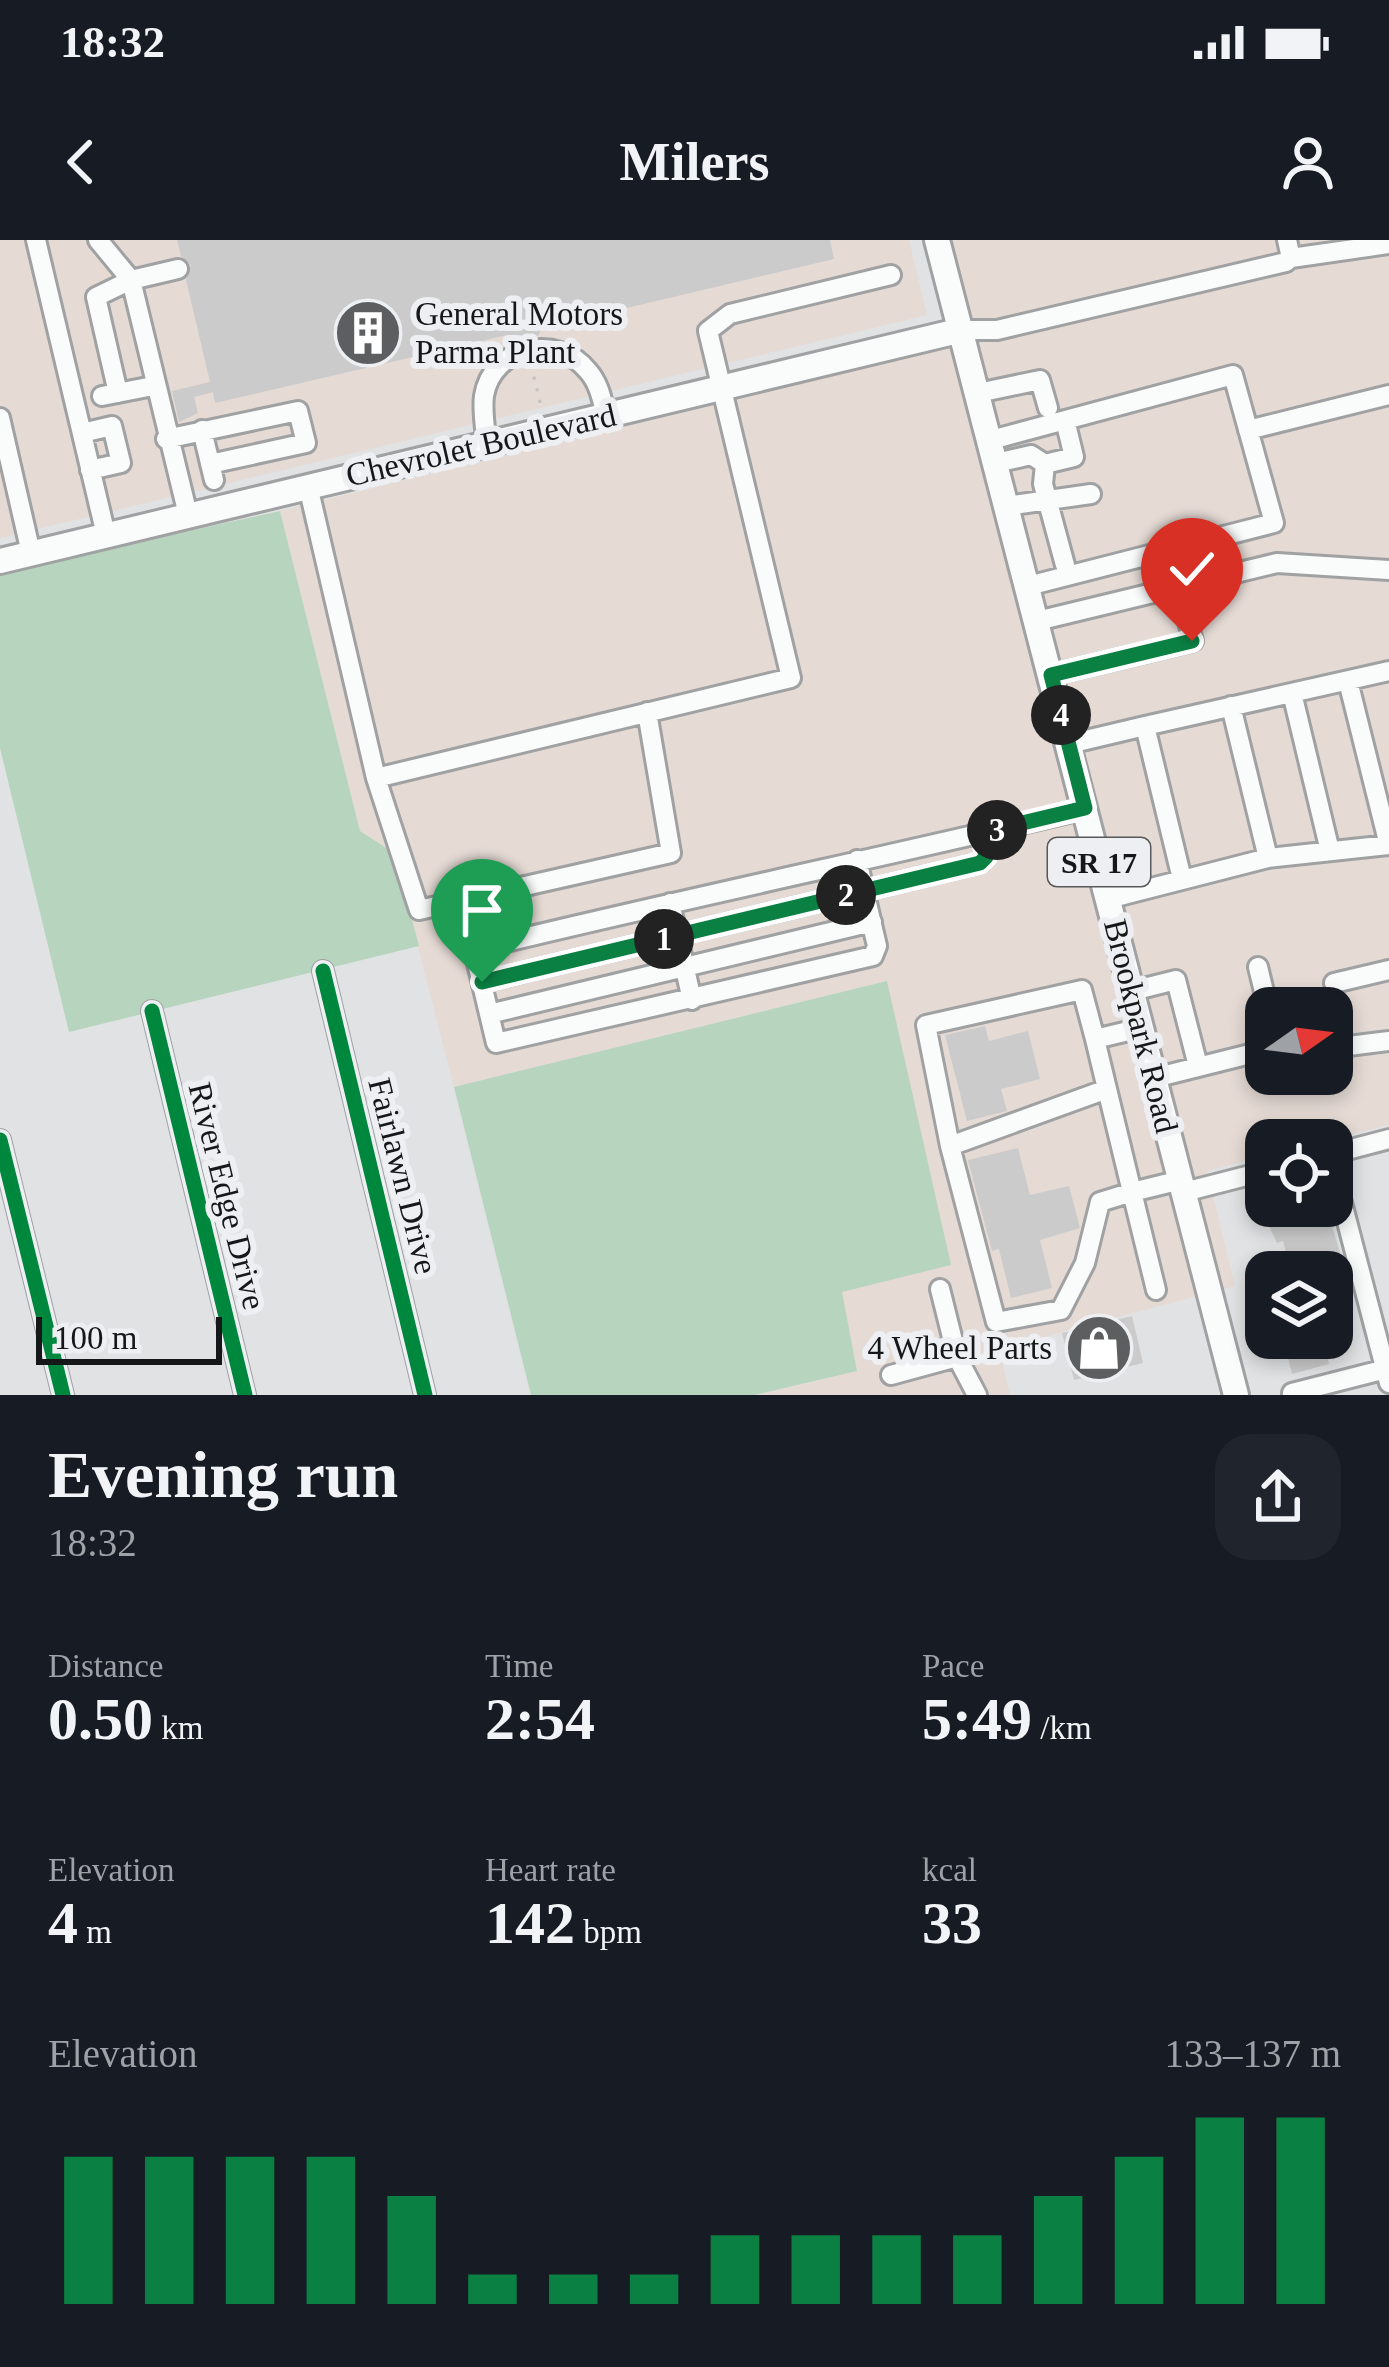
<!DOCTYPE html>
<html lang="en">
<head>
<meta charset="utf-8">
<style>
  body { margin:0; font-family:"Times New Roman",serif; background:#20242c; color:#f1f3f6; height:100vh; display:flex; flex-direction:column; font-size:45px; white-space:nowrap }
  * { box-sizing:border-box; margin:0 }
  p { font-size:39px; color:#9ea1a6 }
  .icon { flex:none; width:66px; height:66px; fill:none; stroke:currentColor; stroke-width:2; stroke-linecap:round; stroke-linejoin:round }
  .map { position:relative; height:1155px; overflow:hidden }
  .panel { display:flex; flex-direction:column; background:#171b24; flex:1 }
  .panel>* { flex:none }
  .needle { width:78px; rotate:76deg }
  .controls { position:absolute; left:1245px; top:747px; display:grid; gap:24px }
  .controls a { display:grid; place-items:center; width:108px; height:108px; border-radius:24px; background:#171b24; box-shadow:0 6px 18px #0003; font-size:60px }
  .scale { position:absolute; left:36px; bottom:30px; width:186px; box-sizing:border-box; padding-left:12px; border:6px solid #161718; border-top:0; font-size:33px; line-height:42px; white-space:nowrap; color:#161718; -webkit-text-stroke:9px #edeff2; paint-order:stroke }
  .pin { position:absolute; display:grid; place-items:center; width:102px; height:102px; color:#fff; margin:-123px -51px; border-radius:50% 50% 50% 0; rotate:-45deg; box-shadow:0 0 12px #0007 }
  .pin .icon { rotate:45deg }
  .km { position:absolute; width:60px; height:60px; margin:-30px; border-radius:50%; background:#222; color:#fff; font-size:33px; line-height:60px; text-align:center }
  .round { display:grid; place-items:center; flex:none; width:126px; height:126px; border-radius:36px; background:#20242c }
  .headline { display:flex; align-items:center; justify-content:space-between; height:204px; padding:0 48px }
  h1 { font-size:66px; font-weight:700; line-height:90px }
  .metrics { display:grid; grid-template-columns:repeat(3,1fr); gap:18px; height:204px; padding:12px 48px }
  .metrics div { display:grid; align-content:center }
  .metrics b { font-size:60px; font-weight:700 }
  .metrics small { font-size:33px; font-weight:400 }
  .metrics p { font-size:33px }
  .chart { height:336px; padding:24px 48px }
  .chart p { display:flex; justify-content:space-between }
  .chart svg { width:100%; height:216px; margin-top:12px; stroke:#0b8043; stroke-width:6 }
  .status { display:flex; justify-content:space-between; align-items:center; height:84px; padding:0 60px; background:#171b24; direction:ltr }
  .status svg { height:33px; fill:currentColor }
  header { display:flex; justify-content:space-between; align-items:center; height:156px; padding:0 48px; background:#171b24; font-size:54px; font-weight:700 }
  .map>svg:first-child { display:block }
  .industrial { fill:#e5dad4; fill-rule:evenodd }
  .green { fill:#b7d4bf }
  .building { fill:#cbcbcc }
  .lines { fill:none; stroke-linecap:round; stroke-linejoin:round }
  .minor-casing { stroke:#a0a1a2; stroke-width:24 }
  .major-casing { stroke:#a0a1a2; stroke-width:30 }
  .path { stroke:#c1c1c1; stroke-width:3; stroke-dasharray:3 9; stroke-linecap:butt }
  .minor { stroke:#fafbfb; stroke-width:18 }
  .major { stroke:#fafbfb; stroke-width:24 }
  .cycleway-casing { stroke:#edeff2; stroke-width:22 }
  .cycleway { stroke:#00873e; stroke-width:15 }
  .route-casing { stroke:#fff; stroke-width:24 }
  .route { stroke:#0b8043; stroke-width:15 }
  .labels { text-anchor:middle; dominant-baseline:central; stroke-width:12; stroke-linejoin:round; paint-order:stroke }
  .shield { fill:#edeff2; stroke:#565859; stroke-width:3 }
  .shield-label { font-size:30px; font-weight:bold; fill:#161718 }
  .poi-label { font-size:33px; fill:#161718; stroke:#edeff2; text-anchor:start }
  .street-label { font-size:33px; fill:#161718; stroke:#edeff2 }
</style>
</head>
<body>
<div class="status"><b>18:32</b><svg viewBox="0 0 49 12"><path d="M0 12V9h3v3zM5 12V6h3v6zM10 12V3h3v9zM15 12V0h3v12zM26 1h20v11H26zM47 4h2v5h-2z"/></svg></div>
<header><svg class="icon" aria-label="back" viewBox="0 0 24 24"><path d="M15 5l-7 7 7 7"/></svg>Milers<svg class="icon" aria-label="person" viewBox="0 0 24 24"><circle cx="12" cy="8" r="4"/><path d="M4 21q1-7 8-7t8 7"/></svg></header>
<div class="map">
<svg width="1389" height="1155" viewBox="0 0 1389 1155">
  <rect width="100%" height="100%" fill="#e1e2e4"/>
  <path class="industrial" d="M 0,0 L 909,0 L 927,75 L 0,298 Z
    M 928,0 L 1389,0 L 1389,885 L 1329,900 L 1266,900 L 1266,916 L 1207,931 L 1235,1046 L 999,1109 L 1010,1155 L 755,1155 L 857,1131 L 841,1052 L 886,741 L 454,847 L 394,613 L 360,591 L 280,271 L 955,105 ZM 1266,768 L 1332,768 L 1332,834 L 1266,834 Z"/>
  <path class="green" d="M 280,271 L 360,591 L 394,613 L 419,706 L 69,792 L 0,508 L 0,332 Z
    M 887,741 L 951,1025 L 842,1052 L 857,1131 L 755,1155 L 531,1155 L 454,847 Z"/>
  <path class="building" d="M 177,0 L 830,0 L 834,19 L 542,88 L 538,96 L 514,101 L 507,95 L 215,163 L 213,152 L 194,157 L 198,173 L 179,182 L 172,151 L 210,142 L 186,40 L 191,25 L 181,16 Z
    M 985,786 L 989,801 L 1028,791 L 1040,839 L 1001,849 L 1007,871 L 967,881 L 945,795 Z
    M 1018,908 L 1030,955 L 1069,946 L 1080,988 L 1040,1000 L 1052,1048 L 1011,1058 L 999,1009 L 992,1011 L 968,920 Z
    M 1326,966 L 1349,1042 L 1332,1047 L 1332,1032 L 1291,1032 L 1283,1001 L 1277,1003 L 1269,986 L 1273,977 Z
    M 1132,1076 L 1143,1123 L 1074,1140 L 1062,1093 Z
    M 1322,1098 L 1329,1124 L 1292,1134 L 1285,1105 Z"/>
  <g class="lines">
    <g class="minor-casing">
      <path id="minor" d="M 36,0 L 106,295
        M 98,0 L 131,40 L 96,57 L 118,153
        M 1291,18 L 1389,4
        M 178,29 L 131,40 L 188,275
        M 962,90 L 997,90 L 1286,22 L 1291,18 L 1287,0
        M 978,153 L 1040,140 L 1048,168
        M 102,156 L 153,146
        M 0,178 L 31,313
        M 202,190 L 214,240
        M 1248,190 L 1389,155
        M 82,193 L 112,186 L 121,223 L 90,230
        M 166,199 L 298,171 L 306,203 L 210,224
        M 991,200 L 1233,135 L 1274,283 L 1028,346
        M 487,204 C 485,188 482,171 484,156 C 492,106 558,93 588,131 C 599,143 602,160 606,175
        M 996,223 L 1031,215 L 1045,224
        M 308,246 L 376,538 L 791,438 L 708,91 L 730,74 L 891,35
        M 1007,266 L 1091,254
        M 1065,325 L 1043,244 L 1045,224 L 1074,217 L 1065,180
        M 1037,381 L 1277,323 L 1389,330
        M 1051,435 L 1193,401 L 1179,347
        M 1292,453 L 1330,611
        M 1231,466 L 1268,618
        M 1069,504 L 1145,486
        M 376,538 L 419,670 L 671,613 L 647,472
        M 857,620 L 877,706 L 873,716 L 496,803 L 475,715 L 481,708 C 682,659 884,617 1085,569
        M 1182,639 L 1145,486 L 1389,431
        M 1108,659 L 1268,618 L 1389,605 L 1348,441
        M 670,663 L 692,760
        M 1258,727 L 1268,768
        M 323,731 L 425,1155
        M 482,742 L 980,623 L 986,617 L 981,593
        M 1334,743 L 1389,730
        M 1132,751 L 1176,740 L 1198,826
        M 152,771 L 245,1155
        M 489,774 L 872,682
        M 1095,799 L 1107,849 L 950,906 L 926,785 L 1082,750 L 1095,799 L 1141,788
        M 1332,808 L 1389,801
        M 1154,838 L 1266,810
        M 1107,849 L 1132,952 L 1181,940
        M 0,900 L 63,1155
        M 950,906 L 996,1082 L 1061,1070 L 1085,1023 L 1100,962 L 1132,952 L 1156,1050
        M 1332,914 L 1389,899
        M 1332,924 L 1389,1143
        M 1184,952 L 1266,931
        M 940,1049 L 957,1117 L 977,1155
        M 891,1135 L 957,1117
        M 1292,1153 L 1386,1129"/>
    </g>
    <g class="major-casing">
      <path id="major" d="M 937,0 L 1236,1155
        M 0,321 L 962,90"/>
    </g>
    <path class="path" d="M 531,125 L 542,170"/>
    <use href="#minor" class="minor"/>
    <use href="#major" class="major"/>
    <g class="cycleway-casing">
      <path id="cycleway" d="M 323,731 L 425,1155
        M 152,771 L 245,1155
        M 0,900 L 63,1155"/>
    </g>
    <use href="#cycleway" class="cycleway"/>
  </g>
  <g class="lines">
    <g class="route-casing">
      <path id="route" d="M 482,742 L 980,623 L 986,617 L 981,593 L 1085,568 L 1051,435 L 1192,401"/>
    </g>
    <use href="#route" class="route"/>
  </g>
  <defs>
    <g id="building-disc" transform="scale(3.45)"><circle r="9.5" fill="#5d5e5f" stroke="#edeff2"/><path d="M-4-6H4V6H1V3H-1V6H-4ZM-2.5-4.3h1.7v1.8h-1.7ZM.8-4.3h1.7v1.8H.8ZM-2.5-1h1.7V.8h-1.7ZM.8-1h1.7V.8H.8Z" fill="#fff"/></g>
    <g id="shop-disc" transform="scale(3.45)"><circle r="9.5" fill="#5d5e5f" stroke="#edeff2"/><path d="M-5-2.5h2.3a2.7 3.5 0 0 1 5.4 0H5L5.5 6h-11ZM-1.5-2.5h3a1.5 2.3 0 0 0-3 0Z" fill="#fff"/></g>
  </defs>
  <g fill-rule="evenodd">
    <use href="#building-disc" x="368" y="93"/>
    <use href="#shop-disc" x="1099" y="1108"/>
  </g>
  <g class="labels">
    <rect class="shield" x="1048" y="598" width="102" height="48" rx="9"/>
    <g class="shield-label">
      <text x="1099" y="622">SR 17</text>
    </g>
    <g class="poi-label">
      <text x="415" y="74">General Motors<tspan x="415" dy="38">Parma Plant</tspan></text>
      <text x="1052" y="1108" text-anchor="end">4 Wheel Parts</text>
    </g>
    <g class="street-label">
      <text transform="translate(481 205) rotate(-13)">Chevrolet Boulevard</text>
      <text transform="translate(1141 786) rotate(76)">Brookpark Road</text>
      <text transform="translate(403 936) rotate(76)">Fairlawn Drive</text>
      <text transform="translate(227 956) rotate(76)">River Edge Drive</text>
    </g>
  </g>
</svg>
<div class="controls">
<a><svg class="needle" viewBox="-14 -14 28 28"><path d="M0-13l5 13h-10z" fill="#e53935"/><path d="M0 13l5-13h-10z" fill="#9ea1a6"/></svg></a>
<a><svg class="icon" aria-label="locate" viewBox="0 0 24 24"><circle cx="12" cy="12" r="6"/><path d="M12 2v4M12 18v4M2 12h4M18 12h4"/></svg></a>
<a><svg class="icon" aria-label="layers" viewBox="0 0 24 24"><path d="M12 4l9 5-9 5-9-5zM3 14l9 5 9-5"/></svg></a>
</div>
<div class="scale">100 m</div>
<div class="pin" style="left:482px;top:742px;background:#1e9e55"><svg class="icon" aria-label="arrive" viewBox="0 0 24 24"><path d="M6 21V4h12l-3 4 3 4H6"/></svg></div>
<div class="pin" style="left:1192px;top:401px;background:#d93025"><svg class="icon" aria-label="check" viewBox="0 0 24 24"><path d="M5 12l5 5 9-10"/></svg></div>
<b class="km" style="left:664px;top:699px">1</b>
<b class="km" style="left:846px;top:655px">2</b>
<b class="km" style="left:997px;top:590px">3</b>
<b class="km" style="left:1061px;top:475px">4</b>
</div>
<section class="panel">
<div class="headline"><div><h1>Evening run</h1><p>18:32</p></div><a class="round"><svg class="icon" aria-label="share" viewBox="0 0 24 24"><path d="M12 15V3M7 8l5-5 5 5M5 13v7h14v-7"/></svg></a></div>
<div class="metrics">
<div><p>Distance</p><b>0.50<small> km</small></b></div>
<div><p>Time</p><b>2:54</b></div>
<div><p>Pace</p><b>5:49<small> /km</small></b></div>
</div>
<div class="metrics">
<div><p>Elevation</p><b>4<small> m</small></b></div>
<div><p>Heart rate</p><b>142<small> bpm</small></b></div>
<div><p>kcal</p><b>33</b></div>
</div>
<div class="chart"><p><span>Elevation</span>133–137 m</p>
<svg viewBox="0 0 160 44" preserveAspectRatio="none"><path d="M5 44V14M15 44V14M25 44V14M35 44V14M45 44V22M55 44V38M65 44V38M75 44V38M85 44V30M95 44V30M105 44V30M115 44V30M125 44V22M135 44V14M145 44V6M155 44V6"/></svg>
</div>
</section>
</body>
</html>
